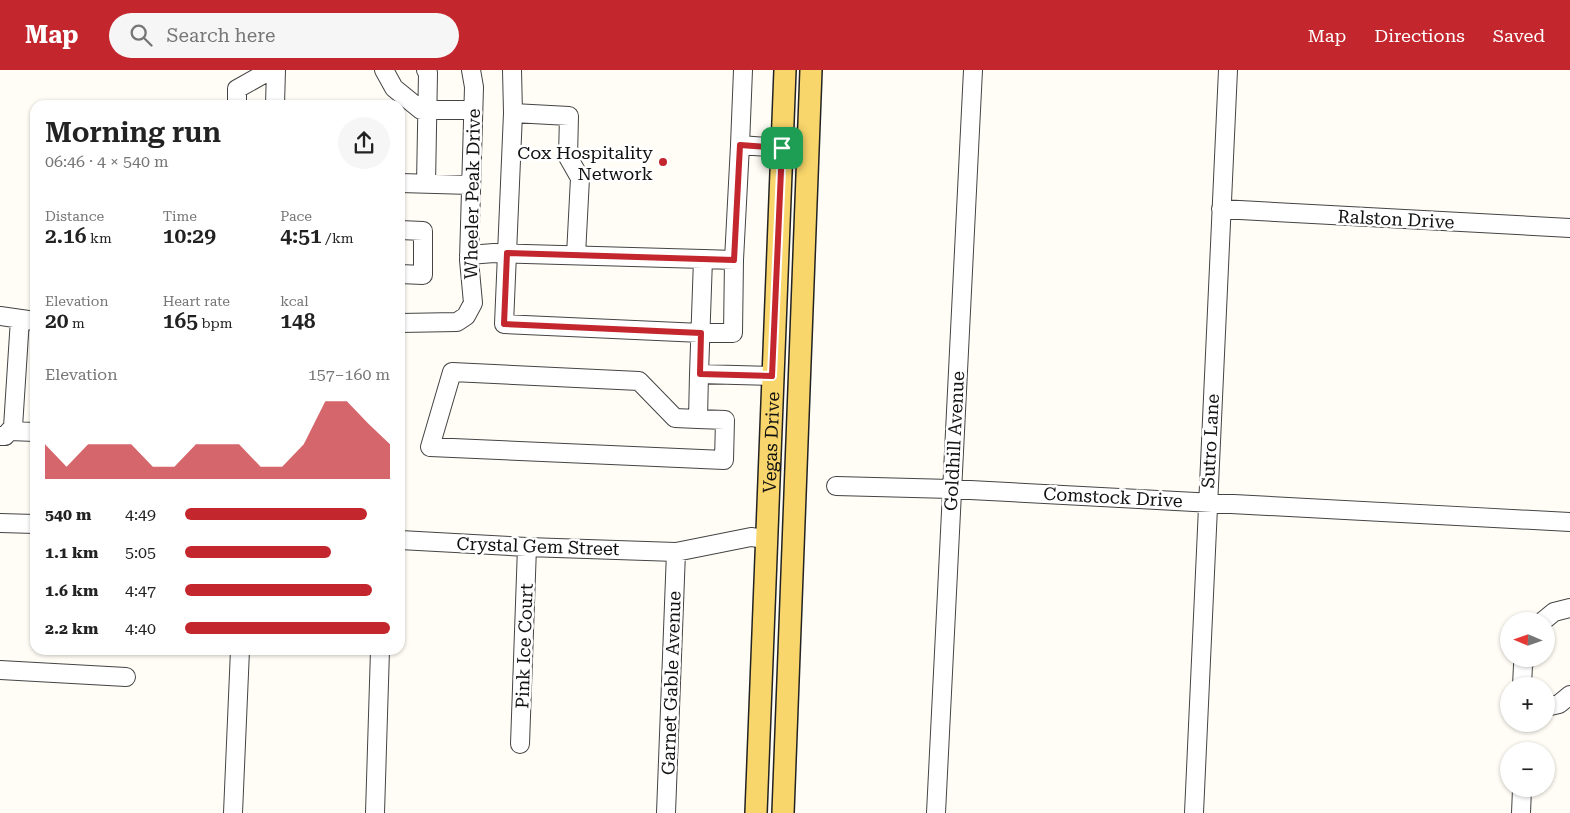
<!DOCTYPE html>
<html lang="en">
<head>
<meta charset="utf-8">
<style>
  body { margin:0; font-family:"Roboto Serif",serif; background:#f6f6f6; color:#222; height:100vh; display:flex; flex-direction:column; font-size:19px; white-space:nowrap }
  * { box-sizing:border-box; margin:0 }
  p { font-size:16px; color:#767676 }
  .icon { flex:none; width:28px; height:28px; fill:none; stroke:currentColor; stroke-width:2; stroke-linecap:round; stroke-linejoin:round }
  .map { position:relative; flex:1; overflow:hidden }
  .details { position:absolute; left:30px; top:30px; width:375px; height:555px; display:flex; flex-direction:column; background:#fff; border-radius:15px; box-shadow:0 1px 4px #0004 }
  .details>* { flex:none }
  .needle { width:32px; rotate:272deg }
  .controls { position:absolute; left:1500px; top:542px; display:grid; gap:10px }
  .controls a { display:grid; place-items:center; width:55px; height:55px; border-radius:50%; background:#fff; box-shadow:0 1px 4px #0004; font-size:25px }
  .pin { position:absolute; display:grid; place-items:center; width:42px; height:42px; color:#fff; margin:-21px; border-radius:10px; box-shadow:0 2px 8px #0006 }
  .round { display:grid; place-items:center; flex:none; width:52px; height:52px; border-radius:26px; background:#f6f6f6 }
  .overview { display:flex; align-items:center; justify-content:space-between; height:85px; padding:0 15px }
  h1 { font-size:28px; font-weight:600; line-height:38px }
  .figures { display:grid; grid-template-columns:repeat(3,1fr); gap:8px; height:85px; padding:5px 15px }
  .figures div { display:grid; align-content:center }
  .figures b { font-size:21px; font-weight:600 }
  .figures small { font-size:14px; font-weight:400 }
  .figures p { font-size:14px }
  .chart { height:140px; padding:10px 15px }
  .chart p { display:flex; justify-content:space-between }
  .chart svg { width:100%; height:90px; margin-top:5px; fill:#c4262e; opacity:.7 }
  ul { padding:0 15px; list-style:none; font-size:16px }
  li { display:grid; grid-template-columns:80px 60px 1fr; align-items:center; height:38px }
  li i { height:12px; border-radius:6px; background:#c4262e }
  header { display:flex; align-items:center; gap:30px; box-sizing:border-box; height:70px; padding:0 25px; background:#c4262e; color:#fff }
  header strong { font-size:24px }
  nav { display:flex; gap:28px; margin-inline-start:auto; font-size:18px }
  .search { width:350px; height:45px; background:#f6f6f6; display:flex; align-items:center; gap:12px; box-sizing:border-box; padding:0 18px; border-radius:28px; color:#767676; font-size:19px }
  .map>svg:first-child { display:block }
  .lines { fill:none; stroke-linecap:round; stroke-linejoin:round }
  .minor-casing { stroke:#444; stroke-width:20 }
  .major-casing { stroke:#222; stroke-width:24 }
  .minor { stroke:#fff; stroke-width:18 }
  .major { stroke:#f9d66b; stroke-width:21 }
  .route-casing { stroke:#fff; stroke-width:10 }
  .route { stroke:#c4262e; stroke-width:6 }
  .poi-dot { fill:#c4262e; stroke:#fff; stroke-width:2 }
  .labels { text-anchor:middle; dominant-baseline:central; stroke-width:5; stroke-linejoin:round; paint-order:stroke }
  .poi-label { font-size:18px; fill:#111; stroke:#fff; text-anchor:end }
  .street-label { font-size:18px; fill:#111; stroke:#fff }
</style>
</head>
<body>
<header>
<strong>Map</strong>
<div class="search"><svg class="icon" aria-label="search" viewBox="0 0 24 24"><circle cx="10" cy="10" r="6"/><path d="M15 15l6 6"/></svg>Search here</div>
<nav><a>Map</a><a>Directions</a><a>Saved</a></nav>
</header>
<div class="map">
<svg width="1570" height="743" viewBox="0 0 1570 743">
  <rect width="100%" height="100%" fill="#fffdf5"/>
  <g class="lines">
    <g class="minor-casing">
      <path id="minor" d="M 384,0 L 394,18 L 421,40 L 473,40
        M 426,0 L 428,3 L 426,114
        M 512,0 L 513,43 L 569,46 L 568,87 L 580,108 L 576,185
        M 743,0 L 740,75 L 782,78
        M 237,35 L 237,19 L 271,0
        M 275,35 L 276,0
        M 513,43 L 504,254 L 701,263 L 733,263 L 734,190
        M 400,113 L 471,115
        M 1221,139 L 1570,158
        M 400,160 L 423,161 L 423,205 L 400,204
        M 469,185 L 494,183 L 703,189 L 699,304 L 773,306
        M 703,189 L 734,190 L 740,75
        M 0,246 L 35,251
        M 400,253 L 457,252 L 466,246 L 473,233 L 469,190 L 474,17 L 471,0
        M 698,349 L 675,348 L 639,311 L 452,302 L 430,377 L 724,390 L 725,350 L 698,349 L 699,304
        M 10,361 L 35,362
        M 0,366 L 5,366 L 13,357 L 20,249
        M 836,416 L 951,419 L 1570,452
        M 0,453 L 35,454
        M 400,470 L 527,477 L 676,482 L 751,467 L 766,469
        M 1543,551 L 1554,542 L 1570,538
        M 0,600 L 126,607
        M 1522,616 L 1523,595 L 1526,589
        M 1546,637 L 1559,634 L 1570,625
        M 520,674 L 527,477
        M 233,743 L 240,580
        M 375,743 L 380,580
        M 666,743 L 676,482
        M 936,743 L 973,0
        M 1194,743 L 1228,0
        M 1521,743 L 1522,719"/>
    </g>
    <g class="major-casing">
      <g id="major">
        <path id="s1" d="M 756,743 L 785,0"/>
        <path d="M 783,743 L 811,0"/>
      </g>
    </g>
    <use href="#minor" class="minor"/>
    <use href="#major" class="major"/>
  </g>
  <g class="lines">
    <g class="route-casing">
      <path id="route" d="M 740,75 L 782,78 L 772,306 L 700,304 L 701,263 L 504,254 L 507,183 L 734,190 Z"/>
    </g>
    <use href="#route" class="route"/>
  </g>
  <circle class="poi-dot" cx="663" cy="92" r="5"/>
  <g class="labels">
    <g class="poi-label">
      <text x="653" y="82">Cox Hospitality<tspan x="653" dy="21">Network</tspan></text>
    </g>
    <g class="street-label">
      <text transform="translate(472 124) rotate(-89)">Wheeler Peak Drive</text>
      <text transform="translate(1396 149) rotate(3)">Ralston Drive</text>
      <text stroke="none"><textPath href="#s1" startOffset="371">Vegas Drive</textPath></text>
      <text transform="translate(954 371) rotate(-87)">Goldhill Avenue</text>
      <text transform="translate(1210 371) rotate(-87)">Sutro Lane</text>
      <text transform="translate(1113 427) rotate(3)">Comstock Drive</text>
      <text transform="translate(538 476) rotate(2)">Crystal Gem Street</text>
      <text transform="translate(524 576) rotate(-88)">Pink Ice Court</text>
      <text transform="translate(671 613) rotate(-88)">Garnet Gable Avenue</text>
    </g>
  </g>
</svg>
<div class="controls">
<a><svg class="needle" viewBox="-14 -14 28 28"><path d="M0-13l5 13h-10z" fill="#e53935"/><path d="M0 13l5-13h-10z" fill="#767676"/></svg></a>
<a>+</a>
<a>−</a>
</div>
<div class="pin" style="left:782px;top:78px;background:#1e9e55"><svg class="icon" aria-label="arrive" viewBox="0 0 24 24"><path d="M6 21V4h12l-3 4 3 4H6"/></svg></div>
<section class="details">
<div class="overview"><div><h1>Morning run</h1><p>06:46 · 4 × 540 m</p></div><a class="round"><svg class="icon" aria-label="share" viewBox="0 0 24 24"><path d="M12 15V3M7 8l5-5 5 5M5 13v7h14v-7"/></svg></a></div>
<div class="figures">
<div><p>Distance</p><b>2.16<small> km</small></b></div>
<div><p>Time</p><b>10:29</b></div>
<div><p>Pace</p><b>4:51<small> /km</small></b></div>
</div>
<div class="figures">
<div><p>Elevation</p><b>20<small> m</small></b></div>
<div><p>Heart rate</p><b>165<small> bpm</small></b></div>
<div><p>kcal</p><b>148</b></div>
</div>
<div class="chart"><p><span>Elevation</span>157–160 m</p>
<svg viewBox="0 0 160 44" preserveAspectRatio="none"><path d="M0 44V27L10 38L20 27L30 27L40 27L50 38L60 38L70 27L80 27L90 27L100 38L110 38L120 27L130 6L140 6L150 17L160 27V44z"/></svg>
</div>
<ul>
<li><b>540 m</b>4:49<i style="width:89%"></i></li>
<li><b>1.1 km</b>5:05<i style="width:71%"></i></li>
<li><b>1.6 km</b>4:47<i style="width:91%"></i></li>
<li><b>2.2 km</b>4:40<i style="width:100%"></i></li>
</ul>
</section>
</div>
</body>
</html>
